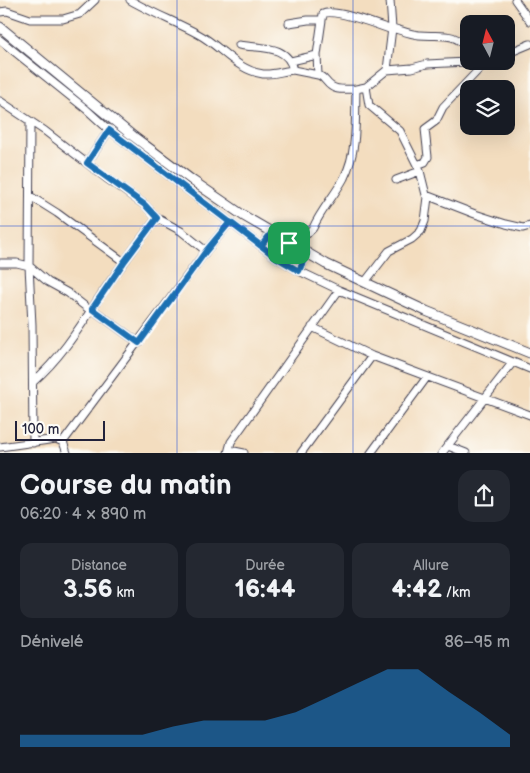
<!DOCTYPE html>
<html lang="fr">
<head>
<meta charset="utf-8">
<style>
  body { margin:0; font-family:"Balsamiq Sans",sans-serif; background:#242831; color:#f1f3f6; height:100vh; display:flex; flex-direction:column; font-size:19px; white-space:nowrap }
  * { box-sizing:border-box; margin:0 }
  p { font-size:16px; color:#9ea1a6 }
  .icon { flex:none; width:28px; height:28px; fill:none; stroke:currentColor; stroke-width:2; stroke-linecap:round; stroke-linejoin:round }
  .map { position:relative; height:453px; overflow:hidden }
  .sheet { display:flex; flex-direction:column; background:#171b24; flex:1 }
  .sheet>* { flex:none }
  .needle { width:32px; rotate:353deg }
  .fabs { position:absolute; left:460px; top:15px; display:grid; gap:10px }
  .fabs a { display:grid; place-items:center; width:55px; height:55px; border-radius:10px; background:#171b24; box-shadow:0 5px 20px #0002; font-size:25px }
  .scale { position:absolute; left:15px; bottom:12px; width:90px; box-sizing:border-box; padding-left:5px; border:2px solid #22223b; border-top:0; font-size:14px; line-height:18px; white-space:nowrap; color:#22223b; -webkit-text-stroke:4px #fdfcf7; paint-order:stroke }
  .pin { position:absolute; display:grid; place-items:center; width:42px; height:42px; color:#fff; margin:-21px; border-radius:10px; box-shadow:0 2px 8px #0006 }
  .round { display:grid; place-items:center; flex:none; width:52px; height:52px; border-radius:15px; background:#242831 }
  .summary { display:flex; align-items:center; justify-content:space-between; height:85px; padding:0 20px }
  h1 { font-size:28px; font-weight:600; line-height:38px }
  .metrics { display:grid; grid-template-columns:repeat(3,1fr); gap:8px; height:85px; padding:5px 20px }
  .metrics div { display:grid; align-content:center; border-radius:12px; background:#242831; text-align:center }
  .metrics b { font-size:25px; font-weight:600 }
  .metrics small { font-size:14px; font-weight:400 }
  .metrics p { font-size:14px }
  .chart { height:140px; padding:10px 20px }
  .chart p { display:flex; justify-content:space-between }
  .chart svg { width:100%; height:90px; margin-top:5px; fill:#1f6fb2; opacity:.7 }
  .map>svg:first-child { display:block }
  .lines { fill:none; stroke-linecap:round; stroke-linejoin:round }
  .minor-casing { stroke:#413e4f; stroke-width:9 }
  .major-casing { stroke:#413e4f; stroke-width:11 }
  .minor { stroke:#fff; stroke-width:7 }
  .major { stroke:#fff; stroke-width:9 }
  .route-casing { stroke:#fff; stroke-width:10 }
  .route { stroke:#1f6fb2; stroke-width:6 }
  .grid { fill:none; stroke:#1d4ed8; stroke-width:1; stroke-opacity:0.55 }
</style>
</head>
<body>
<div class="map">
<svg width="530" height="453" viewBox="0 0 530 453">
  <rect width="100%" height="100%" fill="#fdfcf7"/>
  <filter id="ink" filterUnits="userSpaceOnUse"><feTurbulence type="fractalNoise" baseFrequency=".02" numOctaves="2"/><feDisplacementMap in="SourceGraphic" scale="10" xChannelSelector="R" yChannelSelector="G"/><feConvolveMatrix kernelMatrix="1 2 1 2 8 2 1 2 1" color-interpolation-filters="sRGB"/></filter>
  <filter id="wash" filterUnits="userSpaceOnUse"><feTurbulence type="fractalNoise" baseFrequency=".0096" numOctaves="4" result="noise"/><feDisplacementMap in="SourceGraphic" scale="20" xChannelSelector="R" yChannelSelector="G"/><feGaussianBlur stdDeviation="1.12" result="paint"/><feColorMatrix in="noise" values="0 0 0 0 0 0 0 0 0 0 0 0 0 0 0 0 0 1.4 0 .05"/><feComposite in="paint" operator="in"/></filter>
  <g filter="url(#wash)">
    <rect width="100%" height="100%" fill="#f3ddbf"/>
  </g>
  <g filter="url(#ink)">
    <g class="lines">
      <g class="minor-casing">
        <path id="minor" d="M 130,0 C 152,13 176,22 198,34 C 221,46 236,70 263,74 C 273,75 283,71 293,70
          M 515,0 L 530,21
          M 0,12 L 7,11 L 30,19 L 63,19 L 80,14 L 95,0
          M 289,23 L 308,20 L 322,20 L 323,14 C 334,8 378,25 392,30
          M 392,28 C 400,30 410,34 419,35 C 440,37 455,30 469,51
          M 0,40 L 86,109 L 109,130 L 261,246
          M 239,45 C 260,49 288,44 293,70 L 318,75 L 317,55 L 322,20
          M 506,54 L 530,44
          M 291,61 L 317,55
          M 387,70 L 392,28 L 390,0
          M 318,75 C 325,77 325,82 331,86 C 337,91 349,89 356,89
          M 366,87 L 369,105 L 400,131 L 420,171 L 426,195 L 475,214 L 506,224 L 523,228 L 530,226
          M 0,101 L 45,131 L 106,178 L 145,205 L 157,218 L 181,231 L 206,251
          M 30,121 L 29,266 L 32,325 L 33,443
          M 87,163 L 109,130
          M 417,165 L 425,162 L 428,157 L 425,129 L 436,121 L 443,107 L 487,61
          M 396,180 L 420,171
          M 30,196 L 57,213 L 124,262
          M 272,232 L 261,246 L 277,258 L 299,271
          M 289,243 L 307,234 L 313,228 C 321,210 335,195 344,178 C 358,150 355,120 356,89 L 366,87 L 387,70 L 412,68 L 427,64 L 487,61
          M 307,253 L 299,271 L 339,290 L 530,369
          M 0,263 L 17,263 L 29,266 L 48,282 L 68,293 L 91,311
          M 365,282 L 389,251 L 412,239 L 421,231 L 425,221 L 428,197
          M 92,309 L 139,343
          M 312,327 L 372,356 L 530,415
          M 33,382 C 63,356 83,322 105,289 C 122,265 139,241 157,218
          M 63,442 L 206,251 L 230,222
          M 448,446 L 466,453
          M 0,447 L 56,439 L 63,442 L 67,453
          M 229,450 L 244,453
          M 228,453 L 231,442 L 339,290
          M 301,453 L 372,356
          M 371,453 L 427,377
          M 442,453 L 513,362"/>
      </g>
      <g class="major-casing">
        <path id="major" d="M 0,27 L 134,137 L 193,181 L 244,216 L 326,264 L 381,290 L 426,311 L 530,353"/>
      </g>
      <use href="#minor" class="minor"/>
      <use href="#major" class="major"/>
    </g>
  </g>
  <g class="lines" filter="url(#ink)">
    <g class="route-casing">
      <path id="route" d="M 289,243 L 272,232 L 261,246 L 109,130 L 87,163 L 145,205 L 157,218 L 124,262 L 92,309 L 139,343 L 206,251 L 230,222 L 277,258 L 299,271 L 307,253 L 289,243"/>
    </g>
    <use href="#route" class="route"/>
  </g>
  <path class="grid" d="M 177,0 L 177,453M 353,0 L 353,453M 0,226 L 530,226"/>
</svg>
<div class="fabs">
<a><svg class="needle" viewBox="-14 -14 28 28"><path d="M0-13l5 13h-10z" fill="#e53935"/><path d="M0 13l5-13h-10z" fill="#9ea1a6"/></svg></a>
<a><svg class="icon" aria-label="layers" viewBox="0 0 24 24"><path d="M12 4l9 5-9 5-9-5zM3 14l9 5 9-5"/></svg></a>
</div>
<div class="scale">100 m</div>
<div class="pin" style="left:289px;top:243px;background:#1e9e55"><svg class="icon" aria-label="arrive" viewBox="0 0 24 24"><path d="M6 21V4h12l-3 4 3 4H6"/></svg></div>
</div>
<section class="sheet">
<div class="summary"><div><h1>Course du matin</h1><p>06:20 · 4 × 890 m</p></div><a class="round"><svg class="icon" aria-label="share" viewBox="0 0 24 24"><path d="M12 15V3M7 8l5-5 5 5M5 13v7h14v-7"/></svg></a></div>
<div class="metrics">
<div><p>Distance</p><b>3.56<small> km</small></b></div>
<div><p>Durée</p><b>16:44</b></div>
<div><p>Allure</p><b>4:42<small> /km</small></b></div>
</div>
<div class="chart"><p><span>Dénivelé</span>86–95 m</p>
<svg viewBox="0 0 160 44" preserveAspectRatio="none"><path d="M0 44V38L10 38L20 38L30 38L40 38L50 34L60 31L70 31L80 31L90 27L100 20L110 13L120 6L130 6L140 17L150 27L160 38V44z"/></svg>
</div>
</section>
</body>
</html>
